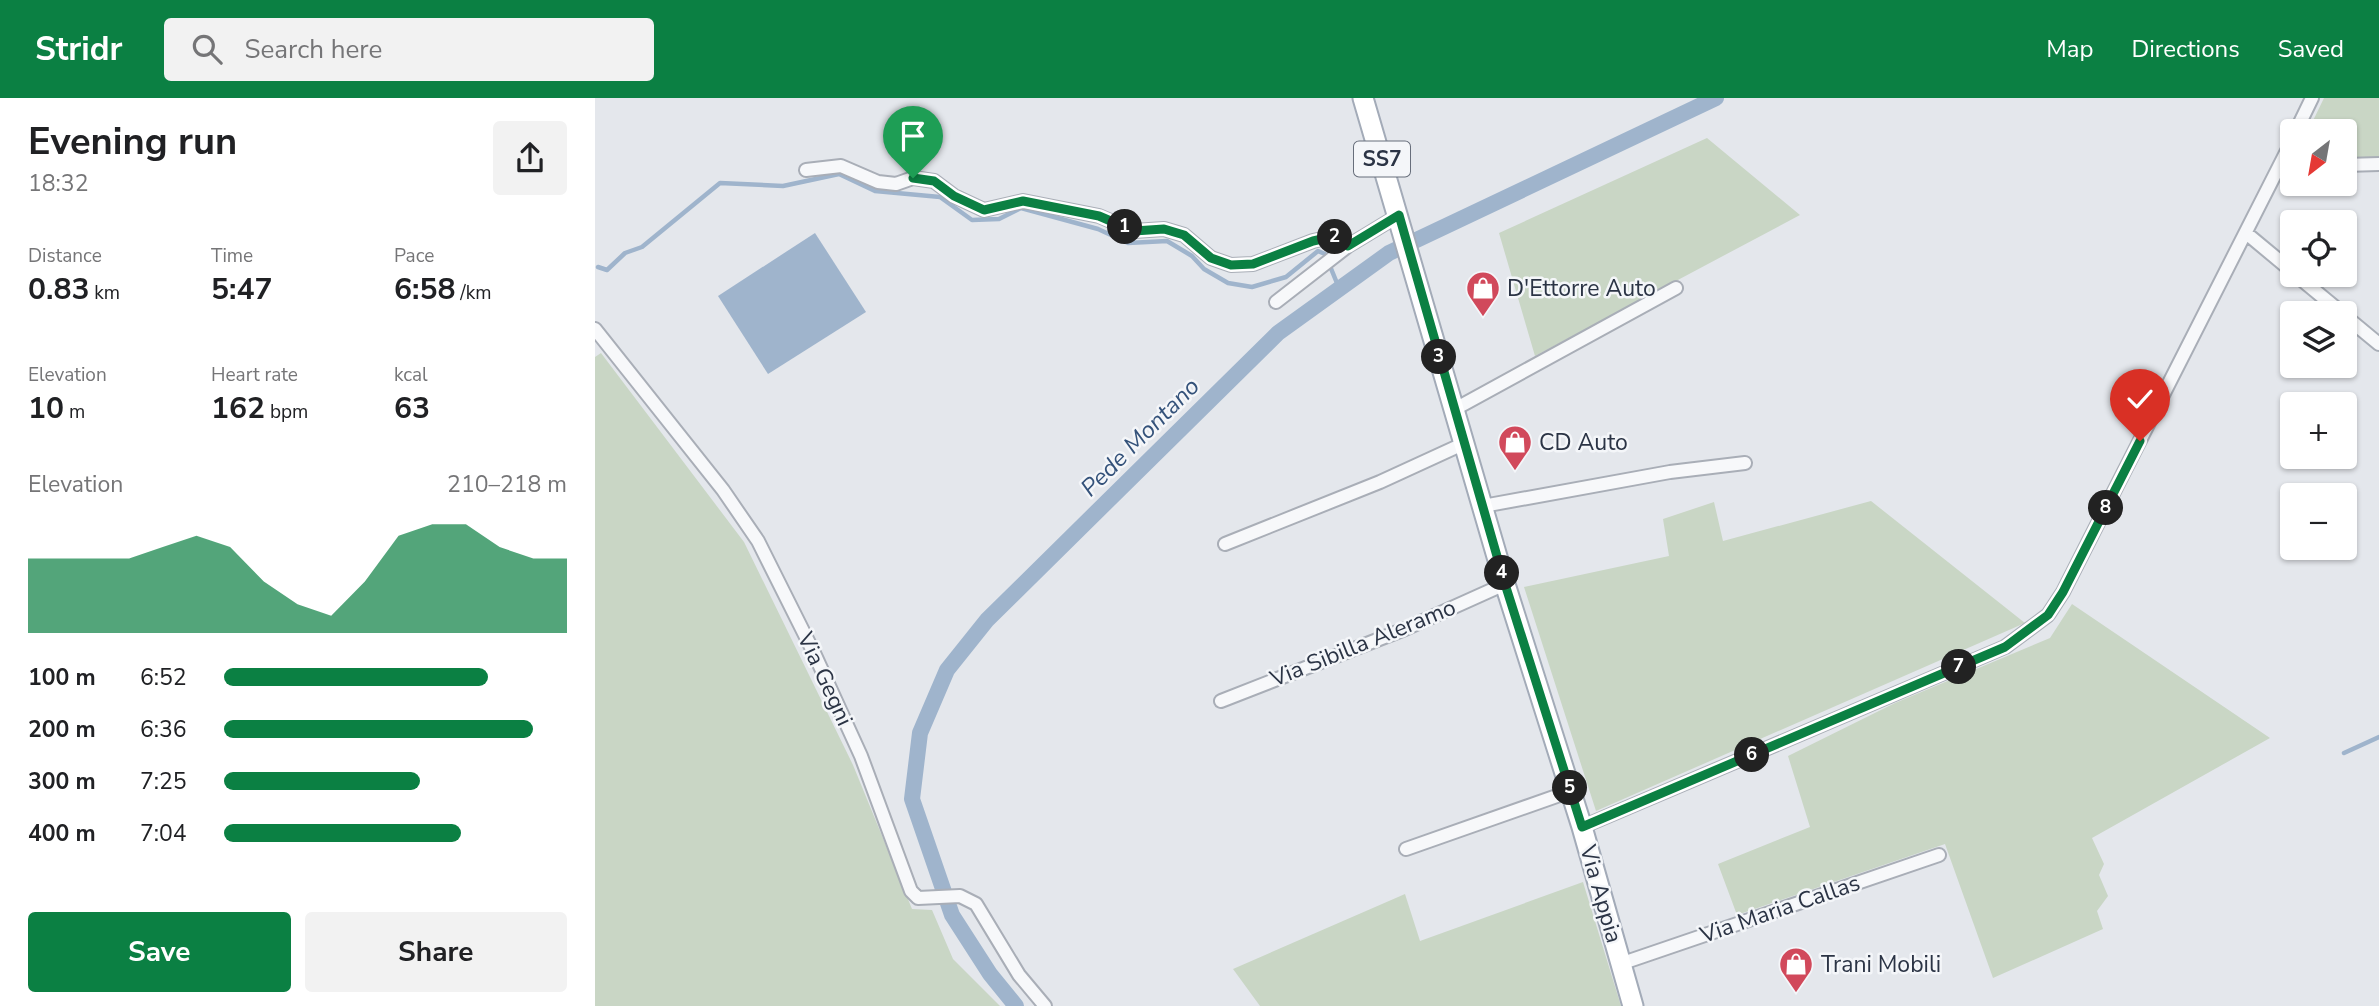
<!DOCTYPE html>
<html lang="en">
<head>
<meta charset="utf-8">
<style>
  body { margin:0; font-family:"Nunito Sans",sans-serif; background:#f2f2f2; color:#202124; height:100vh; display:flex; flex-direction:column; font-size:26px; white-space:nowrap }
  * { box-sizing:border-box; margin:0 }
  p { font-size:23px; color:#757577 }
  .icon { flex:none; width:38px; height:38px; fill:none; stroke:currentColor; stroke-width:2; stroke-linecap:round; stroke-linejoin:round }
  .map { position:relative; flex:1; overflow:hidden }
  .panel { display:flex; flex-direction:column; background:#fff; width:595px }
  .panel>* { flex:none }
  .needle { width:46px; rotate:211deg }
  .buttons { position:absolute; left:1685px; top:21px; display:grid; gap:14px }
  .buttons a { display:grid; place-items:center; width:77px; height:77px; border-radius:7px; background:#fff; box-shadow:0 2px 5px #0004; font-size:35px }
  .pin { position:absolute; display:grid; place-items:center; width:60px; height:60px; color:#fff; margin:-72px -30px; border-radius:50% 50% 50% 0; rotate:-45deg; box-shadow:0 0 7px #0007 }
  .pin .icon { rotate:45deg }
  .km { position:absolute; width:35px; height:35px; margin:-18px; border-radius:50%; background:#222; color:#fff; font-size:19px; line-height:35px; text-align:center }
  .round { display:grid; place-items:center; flex:none; width:74px; height:74px; border-radius:7px; background:#f2f2f2 }
  .overview { display:flex; align-items:center; justify-content:space-between; height:119px; padding:0 28px }
  h1 { font-size:38px; font-weight:700; line-height:52px }
  .figures { display:grid; grid-template-columns:repeat(3,1fr); gap:10px; height:119px; padding:7px 28px }
  .figures div { display:grid; align-content:center }
  .figures b { font-size:30px; font-weight:700 }
  .figures small { font-size:19px; font-weight:400 }
  .figures p { font-size:19px }
  .chart { height:196px; padding:14px 28px }
  .chart p { display:flex; justify-content:space-between }
  .chart svg { width:100%; height:126px; margin-top:7px; fill:#0b8043; opacity:.7 }
  .primary-button { display:flex; gap:14px; margin-top:auto; padding:14px 28px }
  .primary-button a { flex:1; height:80px; border-radius:7px; background:#0b8043; color:#fff; font-size:28px; font-weight:700; line-height:80px; text-align:center }
  .primary-button a+a { background:#f2f2f2; color:#202124 }
  ul { padding:0 28px; list-style:none; font-size:23px }
  li { display:grid; grid-template-columns:112px 84px 1fr; align-items:center; height:52px }
  li i { height:18px; border-radius:9px; background:#0b8043 }
  header { display:flex; align-items:center; gap:42px; box-sizing:border-box; height:98px; padding:0 35px; background:#0b8043; color:#fff }
  header strong { font-size:33px }
  nav { display:flex; gap:38px; margin-inline-start:auto; font-size:24px }
  .search { width:490px; height:63px; background:#f2f2f2; display:flex; align-items:center; gap:18px; box-sizing:border-box; padding:0 24px; border-radius:7px; color:#757577; font-size:26px }
  main { display:flex; flex:1; min-height:0 }
  .map>svg:first-child { display:block }
  .green { fill:#c9d6c5 }
  .water { fill:#9fb4cc }
  .lines { fill:none; stroke-linecap:round; stroke-linejoin:round }
  .stream { stroke:#9fb4cc; stroke-width:4.5 }
  .canal { stroke:#9fb4cc; stroke-width:16 }
  .street-casing { stroke:#a9aeb7; stroke-width:16 }
  .primary-casing { stroke:#a3abb8; stroke-width:23 }
  .street { stroke:#f7f8fa; stroke-width:12 }
  .primary { stroke:#fff; stroke-width:19 }
  .route-casing { stroke:#fff; stroke-width:14 }
  .route { stroke:#0b8043; stroke-width:9 }
  .labels { text-anchor:middle; dominant-baseline:central; stroke-width:5; stroke-linejoin:round; paint-order:stroke }
  .shield { fill:#f4f6f9; stroke:#676e7b; stroke-width:2 }
  .shield-label { font-size:21px; font-weight:bold; fill:#2b3445 }
  .poi-label { font-size:23px; fill:#2b3445; stroke:#f4f6f9; text-anchor:start }
  .street-label { font-size:23px; fill:#2b3445; stroke:#f4f6f9 }
  .water-label { font-size:24px; font-style:italic; fill:#34527a; stroke:#f4f6f9 }
</style>
</head>
<body>
<header>
<strong>Stridr</strong>
<div class="search"><svg class="icon" aria-label="search" viewBox="0 0 24 24"><circle cx="10" cy="10" r="6"/><path d="M15 15l6 6"/></svg>Search here</div>
<nav><a>Map</a><a>Directions</a><a>Saved</a></nav>
</header>
<main>
<section class="panel">
<div class="overview"><div><h1>Evening run</h1><p>18:32</p></div><a class="round"><svg class="icon" aria-label="share" viewBox="0 0 24 24"><path d="M12 15V3M7 8l5-5 5 5M5 13v7h14v-7"/></svg></a></div>
<div class="figures">
<div><p>Distance</p><b>0.83<small> km</small></b></div>
<div><p>Time</p><b>5:47</b></div>
<div><p>Pace</p><b>6:58<small> /km</small></b></div>
</div>
<div class="figures">
<div><p>Elevation</p><b>10<small> m</small></b></div>
<div><p>Heart rate</p><b>162<small> bpm</small></b></div>
<div><p>kcal</p><b>63</b></div>
</div>
<div class="chart"><p><span>Elevation</span>210–218 m</p>
<svg viewBox="0 0 160 44" preserveAspectRatio="none"><path d="M0 44V18L10 18L20 18L30 18L40 14L50 10L60 14L70 26L80 34L90 38L100 26L110 10L120 6L130 6L140 14L150 18L160 18V44z"/></svg>
</div>
<ul>
<li><b>100 m</b>6:52<i style="width:77%"></i></li>
<li><b>200 m</b>6:36<i style="width:90%"></i></li>
<li><b>300 m</b>7:25<i style="width:57%"></i></li>
<li><b>400 m</b>7:04<i style="width:69%"></i></li>
</ul>
<div class="primary-button"><a>Save</a><a>Share</a></div>
</section>
<div class="map">
<svg width="1784" height="908" viewBox="0 0 1784 908">
  <rect width="100%" height="100%" fill="#e4e7ec"/>
  <path class="green" d="M 1729,0 L 1784,0 L 1784,61 L 1750,61 L 1750,33 L 1713,33 Z
    M 1112,40 L 1205,117 L 940,258 L 904,135 Z
    M 6,255 L 149,444 L 258,667 L 317,811 L 337,812 L 358,861 L 405,908 L 0,908 L 0,259 Z
    M 1276,403 L 1430,525 L 1001,713 L 929,489 L 1074,458 L 1068,421 L 1119,404 L 1128,443 Z
    M 1477,506 L 1675,640 L 1497,740 L 1509,766 L 1504,777 L 1513,798 L 1502,813 L 1508,831 L 1398,880 L 1350,746 L 1142,817 L 1123,766 L 1215,729 L 1193,658 L 1300,605 L 1455,540 Z
    M 988,784 L 1026,908 L 665,908 L 638,871 L 810,796 L 825,843 Z"/>
  <path class="water" d="M 220,135 L 271,214 L 173,276 L 123,198 Z"/>
  <g class="lines">
    <path class="stream" d="M 3,169 L 12,172 L 30,155 L 47,149 L 125,85 L 188,88 L 244,76 L 280,93 L 345,99 L 377,122 L 404,121 L 426,110 L 503,131 L 533,145 L 572,143 L 597,158 L 609,171 L 633,185 L 657,189 L 691,179 L 723,153 L 730,156 L 744,190
      M 1749,655 L 1784,639"/>
    <path class="canal" d="M 421,908 L 395,876 L 357,817 L 317,701 L 325,635 L 352,572 L 392,522 L 683,235 L 794,155 L 1121,0"/>
    <g class="street-casing">
      <path id="street" d="M 1701,33 L 1717,0
        M 1750,67 L 1784,66
        M 211,72 L 246,68 L 283,84 L 301,86 L 318,80 L 339,83 L 359,98 L 389,112 L 428,103 L 504,118 L 539,133 L 569,131 L 589,137 L 616,160 L 636,167 L 658,166 L 718,143 L 736,139 L 748,140 L 753,148 L 804,117
        M 1651,135 L 1698,174
        M 1701,177 L 1747,215
        M 681,204 L 753,148
        M 1750,218 L 1784,246
        M 0,231 L 128,392 L 163,443 L 219,555 L 266,658 L 316,793 L 323,800 L 365,798 L 381,806 L 424,877 L 450,908
        M 860,311 L 1081,190
        M 888,408 L 1075,374 L 1150,365
        M 630,446 L 785,384 L 870,345
        M 626,603 L 810,531 L 910,486
        M 987,729 L 1410,549 L 1453,517 L 1468,494 L 1698,41
        M 811,751 L 976,693
        M 1025,866 L 1344,757"/>
    </g>
    <g class="primary-casing">
      <path id="primary" d="M 768,0 L 910,486 L 987,729 L 1038,908"/>
    </g>
    <use href="#street" class="street"/>
    <use href="#primary" class="primary"/>
  </g>
  <g class="lines">
    <g class="route-casing">
      <path id="route" d="M 318,80 L 339,83 L 359,98 L 389,112 L 428,103 L 504,118 L 539,133 L 569,131 L 589,137 L 616,160 L 636,167 L 658,166 L 718,143 L 736,139 L 748,140 L 753,148 L 804,117 L 910,486 L 987,729 L 1410,549 L 1453,517 L 1468,494 L 1545,343"/>
    </g>
    <use href="#route" class="route"/>
  </g>
  <defs>
    <g id="shop-pin" transform="scale(1.75)"><path d="M0 17L-7.5 6A9.5 9.5 0 1 1 7.5 6Z" fill="#d1495b" stroke="#f4f6f9"/><path d="M-5-2.5h2.3a2.7 3.5 0 0 1 5.4 0H5L5.5 6h-11ZM-1.5-2.5h3a1.5 2.3 0 0 0-3 0Z" fill="#fff"/></g>
  </defs>
  <g fill-rule="evenodd">
    <use href="#shop-pin" x="888" y="190"/>
    <use href="#shop-pin" x="920" y="344"/>
    <use href="#shop-pin" x="1201" y="866"/>
  </g>
  <g class="labels">
    <rect class="shield" x="759" y="43.5" width="56" height="35" rx="5"/>
    <g class="shield-label">
      <text x="787" y="61">SS7</text>
    </g>
    <g class="poi-label">
      <text x="912" y="190">D'Ettorre Auto</text>
      <text x="944" y="344">CD Auto</text>
      <text x="1226" y="866">Trani Mobili</text>
    </g>
    <g class="street-label">
      <text transform="translate(768 545) rotate(-22)">Via Sibilla Aleramo</text>
      <text transform="translate(230 581) rotate(65)">Via Gegni</text>
      <text transform="translate(1006 796) rotate(74)">Via Appia</text>
      <text transform="translate(1185 811) rotate(-19)">Via Maria Callas</text>
    </g>
    <g class="water-label">
      <text transform="translate(545 339) rotate(-45)">Pede Montano</text>
    </g>
  </g>
</svg>
<div class="buttons">
<a><svg class="needle" viewBox="-14 -14 28 28"><path d="M0-13l5 13h-10z" fill="#e53935"/><path d="M0 13l5-13h-10z" fill="#757577"/></svg></a>
<a><svg class="icon" aria-label="locate" viewBox="0 0 24 24"><circle cx="12" cy="12" r="6"/><path d="M12 2v4M12 18v4M2 12h4M18 12h4"/></svg></a>
<a><svg class="icon" aria-label="layers" viewBox="0 0 24 24"><path d="M12 4l9 5-9 5-9-5zM3 14l9 5 9-5"/></svg></a>
<a>+</a>
<a>−</a>
</div>
<div class="pin" style="left:318px;top:80px;background:#1e9e55"><svg class="icon" aria-label="arrive" viewBox="0 0 24 24"><path d="M6 21V4h12l-3 4 3 4H6"/></svg></div>
<div class="pin" style="left:1545px;top:343px;background:#d93025"><svg class="icon" aria-label="check" viewBox="0 0 24 24"><path d="M5 12l5 5 9-10"/></svg></div>
<b class="km" style="left:530px;top:129px">1</b>
<b class="km" style="left:740px;top:139px">2</b>
<b class="km" style="left:844px;top:259px">3</b>
<b class="km" style="left:907px;top:475px">4</b>
<b class="km" style="left:975px;top:690px">5</b>
<b class="km" style="left:1157px;top:657px">6</b>
<b class="km" style="left:1364px;top:569px">7</b>
<b class="km" style="left:1511px;top:410px">8</b>
</div>
</main>
</body>
</html>
